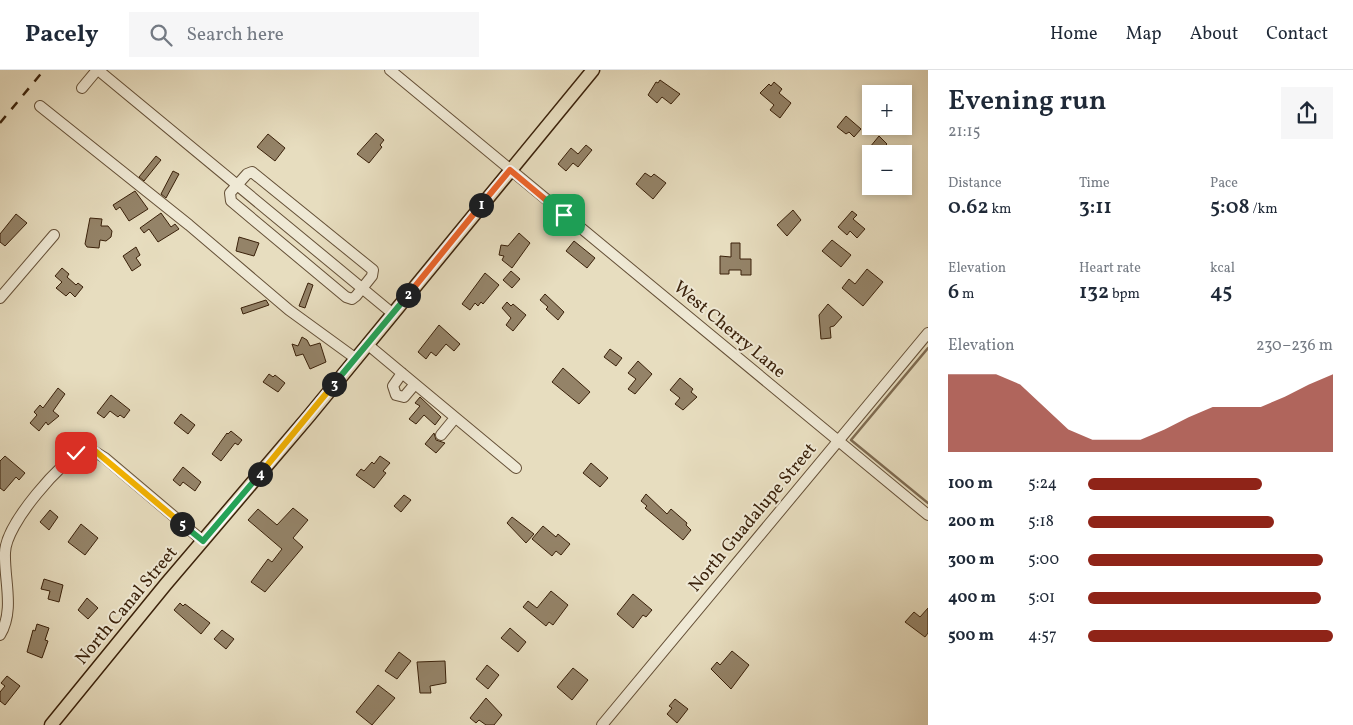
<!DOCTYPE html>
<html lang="en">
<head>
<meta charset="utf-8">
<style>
  body { margin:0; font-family:Vollkorn,serif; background:#f6f6f7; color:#1f2937; height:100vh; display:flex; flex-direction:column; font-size:19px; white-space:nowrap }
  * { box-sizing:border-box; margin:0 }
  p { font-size:16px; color:#747a83 }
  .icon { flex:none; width:28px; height:28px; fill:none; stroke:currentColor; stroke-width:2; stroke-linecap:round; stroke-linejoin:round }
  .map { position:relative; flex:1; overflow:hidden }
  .drawer { display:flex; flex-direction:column; background:#fff; width:425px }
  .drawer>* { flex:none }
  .buttons { position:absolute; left:862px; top:15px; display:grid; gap:10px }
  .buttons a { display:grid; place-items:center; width:50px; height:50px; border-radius:0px; background:#fff; box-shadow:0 2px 8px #0003; font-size:25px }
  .pin { position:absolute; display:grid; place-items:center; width:42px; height:42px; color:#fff; margin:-21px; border-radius:10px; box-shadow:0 2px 8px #0006 }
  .km { position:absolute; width:25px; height:25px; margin:-12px; border-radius:50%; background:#222; color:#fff; font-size:14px; line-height:25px; text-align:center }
  .round { display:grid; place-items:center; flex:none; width:52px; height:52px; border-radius:0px; background:#f6f6f7 }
  .summary { display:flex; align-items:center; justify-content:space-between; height:85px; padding:0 20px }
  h1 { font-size:28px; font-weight:600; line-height:38px }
  .metrics { display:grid; grid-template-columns:repeat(3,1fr); gap:8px; height:85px; padding:5px 20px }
  .metrics div { display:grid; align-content:center }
  .metrics b { font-size:21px; font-weight:600 }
  .metrics small { font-size:14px; font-weight:400 }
  .metrics p { font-size:14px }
  .chart { height:140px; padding:10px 20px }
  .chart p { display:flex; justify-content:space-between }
  .chart svg { width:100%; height:90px; margin-top:5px; fill:#8f2418; opacity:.7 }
  ul { padding:0 20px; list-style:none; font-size:16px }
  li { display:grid; grid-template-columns:80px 60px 1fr; align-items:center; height:38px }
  li i { height:12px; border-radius:6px; background:#8f2418 }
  header { display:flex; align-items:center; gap:30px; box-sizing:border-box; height:70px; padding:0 25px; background:#fff; border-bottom:1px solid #e0e1e3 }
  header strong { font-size:24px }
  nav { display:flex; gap:28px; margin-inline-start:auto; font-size:18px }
  .search { width:350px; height:45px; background:#f6f6f7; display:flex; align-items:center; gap:12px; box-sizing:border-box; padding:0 18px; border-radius:0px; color:#747a83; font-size:19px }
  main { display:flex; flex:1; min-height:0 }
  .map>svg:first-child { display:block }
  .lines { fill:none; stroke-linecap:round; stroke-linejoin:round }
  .stream { stroke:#7e6b51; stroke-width:2.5 }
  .building { fill:#948368; stroke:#3a210a }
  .minor-casing { stroke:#655037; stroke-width:12 }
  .major-casing { stroke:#3a210a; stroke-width:15 }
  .minor { stroke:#efe9d5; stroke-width:10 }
  .major { stroke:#e7ddbf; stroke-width:12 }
  .rail { stroke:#3a210a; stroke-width:2.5; stroke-dasharray:9 9; stroke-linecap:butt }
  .split-1-casing { stroke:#fff; stroke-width:10 }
  .split-2-casing { stroke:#fff; stroke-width:10 }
  .split-3-casing { stroke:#fff; stroke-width:10 }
  .split-4-casing { stroke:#fff; stroke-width:10 }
  .split-5-casing { stroke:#fff; stroke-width:10 }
  .split-6-casing { stroke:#fff; stroke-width:10 }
  .split-1 { stroke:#f0652b; stroke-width:6 }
  .split-2 { stroke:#f0652b; stroke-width:6 }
  .split-3 { stroke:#22a559; stroke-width:6 }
  .split-4 { stroke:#f5b400; stroke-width:6 }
  .split-5 { stroke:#22a559; stroke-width:6 }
  .split-6 { stroke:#f5b400; stroke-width:6 }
  .labels { text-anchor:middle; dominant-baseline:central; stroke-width:4; stroke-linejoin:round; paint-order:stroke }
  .street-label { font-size:18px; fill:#3a210a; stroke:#efe9d5 }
</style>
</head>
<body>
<header>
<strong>Pacely</strong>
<div class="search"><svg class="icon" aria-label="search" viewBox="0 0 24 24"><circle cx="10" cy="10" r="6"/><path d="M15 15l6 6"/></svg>Search here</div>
<nav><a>Home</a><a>Map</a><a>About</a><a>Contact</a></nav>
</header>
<main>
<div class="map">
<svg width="928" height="655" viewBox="0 0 928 655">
  <rect width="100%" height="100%" fill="#e7ddbf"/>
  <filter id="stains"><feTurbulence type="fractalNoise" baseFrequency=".004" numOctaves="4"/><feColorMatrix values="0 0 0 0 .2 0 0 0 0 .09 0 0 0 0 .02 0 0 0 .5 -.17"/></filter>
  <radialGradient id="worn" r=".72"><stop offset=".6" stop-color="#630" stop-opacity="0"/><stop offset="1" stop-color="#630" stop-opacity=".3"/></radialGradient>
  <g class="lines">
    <path class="stream" d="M 928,278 L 851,370 L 928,433"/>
  </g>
  <path class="building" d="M 660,10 L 680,24 L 671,34 L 662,27 L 657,33 L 648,25 L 656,12 L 658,13 Z
    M 774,12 L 782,19 L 779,23 L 791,33 L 780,48 L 770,40 L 774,35 L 760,23 L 769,14 L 771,16 Z
    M 846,46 L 861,59 L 854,67 L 849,62 L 846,64 L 837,57 Z
    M 376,63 L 384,70 L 380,75 L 382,77 L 369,93 L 357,84 Z
    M 268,64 L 285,78 L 275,91 L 257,77 Z
    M 879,66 L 887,74 L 877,84 L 870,77 Z
    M 586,75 L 592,80 L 578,97 L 573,93 L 566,101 L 558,94 L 571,78 L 578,84 Z
    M 156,86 L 161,90 L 144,111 L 139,107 Z
    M 173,101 L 179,104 L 166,128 L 161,124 Z
    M 645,103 L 651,107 L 654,104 L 666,113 L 653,129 L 636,114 Z
    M 135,121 L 148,139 L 129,151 L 120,137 L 116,140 L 113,135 Z
    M 793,140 L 801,150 L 787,166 L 777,155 Z
    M 852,141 L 857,145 L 853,149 L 865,159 L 857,168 L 850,161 L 847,165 L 838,157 Z
    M 161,143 L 171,157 L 175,154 L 179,159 L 158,172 L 149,159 L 144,163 L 140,158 Z
    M 16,144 L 27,153 L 5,176 L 0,172 L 0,164 Z
    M 90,148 L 102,149 L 101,156 L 108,156 L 112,161 L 111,167 L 106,171 L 100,170 L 99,178 L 87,177 L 85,174 Z
    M 519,163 L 530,173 L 512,198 L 502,190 L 504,186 L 499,185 L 501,175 L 508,176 Z
    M 239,167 L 259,173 L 254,186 L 236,181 Z
    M 832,170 L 851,185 L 841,197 L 822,181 Z
    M 574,171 L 595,188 L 587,198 L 566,181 Z
    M 731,173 L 740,173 L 740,189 L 751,189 L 751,205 L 741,205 L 741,200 L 729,200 L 729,204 L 720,204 L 720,186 L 731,187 Z
    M 136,177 L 140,185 L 136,188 L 141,195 L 132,201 L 123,186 Z
    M 62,198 L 69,204 L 67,207 L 76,215 L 78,213 L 83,217 L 75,227 L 70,222 L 66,226 L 56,218 L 62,212 L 55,206 Z
    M 867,199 L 883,212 L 863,236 L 842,218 L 849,209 L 855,214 Z
    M 511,201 L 520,209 L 512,218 L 503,210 Z
    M 485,203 L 499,215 L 483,234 L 481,232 L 478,236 L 475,233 L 470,240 L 462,234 Z
    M 308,213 L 313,215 L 305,238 L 299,236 Z
    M 545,224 L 564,242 L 558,250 L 546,239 L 548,237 L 540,230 Z
    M 266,230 L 269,235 L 243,244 L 241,238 Z
    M 507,232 L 511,236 L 513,234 L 526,245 L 513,261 L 506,255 L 511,248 L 502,238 Z
    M 828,234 L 842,247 L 834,256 L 830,257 L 831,268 L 821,269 L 819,245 Z
    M 439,255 L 460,274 L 454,281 L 446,274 L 436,286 L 431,282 L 426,289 L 418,282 Z
    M 302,267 L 307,270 L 310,276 L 320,273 L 326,292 L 310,299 L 303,284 L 296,286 L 292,274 L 298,276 Z
    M 610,279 L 622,288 L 616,296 L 604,287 Z
    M 638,291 L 652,304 L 635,324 L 628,319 L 636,309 L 628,303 Z
    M 563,298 L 590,322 L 579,334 L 552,312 Z
    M 269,304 L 273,307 L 275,305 L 285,313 L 278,322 L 263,312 Z
    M 680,308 L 693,319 L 691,322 L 697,327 L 683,340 L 675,334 L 680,328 L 670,320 Z
    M 58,318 L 65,324 L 53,341 L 59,346 L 48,355 L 46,352 L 39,361 L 30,353 L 37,345 L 34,342 L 40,335 L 43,338 Z
    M 111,325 L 130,340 L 124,348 L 120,345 L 118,347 L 110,341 L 104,348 L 97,343 Z
    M 420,327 L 441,347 L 435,355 L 424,345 L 416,354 L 409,349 L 420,336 L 415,333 Z
    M 181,344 L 195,355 L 188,364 L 174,353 Z
    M 231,361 L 242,370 L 238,375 L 235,373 L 221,391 L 212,384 L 227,363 L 228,364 Z
    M 434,363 L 436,370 L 445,373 L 436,383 L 425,374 Z
    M 5,386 L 25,403 L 19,410 L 16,407 L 4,421 L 0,418 L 0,391 Z
    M 380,386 L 390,393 L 383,401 L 386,403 L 374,418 L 356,405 L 361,399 L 364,401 L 372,392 L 374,394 Z
    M 591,393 L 608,408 L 600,417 L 583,403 Z
    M 183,397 L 201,412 L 195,421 L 183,412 L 180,416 L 173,410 Z
    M 646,424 L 667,444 L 671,439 L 687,453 L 686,455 L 691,460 L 683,470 L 645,438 L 647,436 L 641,431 Z
    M 404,425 L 411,430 L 401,442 L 394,436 Z
    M 293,438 L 308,450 L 293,468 L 303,477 L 265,522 L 251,512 L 268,489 L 272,492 L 282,479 L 248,450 L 258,439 L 277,455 Z
    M 50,440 L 58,447 L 49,460 L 40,452 Z
    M 512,447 L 534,464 L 526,473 L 507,453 Z
    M 81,454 L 98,468 L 85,485 L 68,472 Z
    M 543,456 L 556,467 L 558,464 L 570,474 L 561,485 L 556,481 L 552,486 L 532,469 Z
    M 44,509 L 63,515 L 59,532 L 48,529 L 50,521 L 41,519 Z
    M 551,521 L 568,535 L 553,555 L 549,552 L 546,556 L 523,537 L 528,531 L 537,538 Z
    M 633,524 L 652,540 L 646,547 L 643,545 L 633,558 L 617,544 Z
    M 87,528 L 98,538 L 88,549 L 78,540 Z
    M 180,533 L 183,536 L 185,534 L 210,553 L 201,564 L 174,540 Z
    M 928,538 L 928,563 L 925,567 L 905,552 L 914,542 L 920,547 Z
    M 37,554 L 49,558 L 45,570 L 48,571 L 42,588 L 27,582 L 33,560 L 35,561 Z
    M 510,558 L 526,572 L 518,582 L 501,568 Z
    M 222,560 L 234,569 L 226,579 L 214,569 Z
    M 732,581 L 749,595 L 731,619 L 711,599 L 717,592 L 720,595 Z
    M 399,582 L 411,591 L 397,609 L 385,601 Z
    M 445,591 L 446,613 L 430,616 L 431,623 L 420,623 L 417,592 Z
    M 487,595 L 499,605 L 488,619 L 476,609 Z
    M 573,598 L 588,610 L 572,630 L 557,617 Z
    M 7,606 L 20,616 L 5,635 L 0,631 L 0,622 L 5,616 L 1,613 Z
    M 378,615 L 395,628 L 372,655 L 356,642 Z
    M 486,628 L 502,645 L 494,655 L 486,655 L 479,650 L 476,653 L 470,648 Z
    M 675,629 L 688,639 L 677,653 L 667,644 L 672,638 L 669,636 Z"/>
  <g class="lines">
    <g class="minor-casing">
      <path id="minor" d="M 98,0 L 392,243
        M 390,0 L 928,445
        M 82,18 L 97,0
        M 40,36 L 189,155 L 289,240 L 355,288
        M 252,102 L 373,200 L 372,206 L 356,226 L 352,229 L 346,227 L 231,131 L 230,123 L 247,104 Z
        M 0,228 L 54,165
        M 367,274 L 516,398
        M 402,303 L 393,316 L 396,325 L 404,327 L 415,314
        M 441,365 L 455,348
        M 0,565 C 15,540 4,510 5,483 C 5,454 62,390 87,377 L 105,388 L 203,471
        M 602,655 L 928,263"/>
    </g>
    <g class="major-casing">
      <path id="major" d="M 51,655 L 166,514 L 309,346 L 593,0"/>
    </g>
    <use href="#minor" class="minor"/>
    <use href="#major" class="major"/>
    <path class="rail" d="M 0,53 L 44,0"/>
  </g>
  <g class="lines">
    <g class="split-1-casing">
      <path id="split-1" d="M 481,135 L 510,100 L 564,145"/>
    </g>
    <g class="split-2-casing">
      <path id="split-2" d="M 408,225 L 481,135"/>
    </g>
    <g class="split-3-casing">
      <path id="split-3" d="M 334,314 L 408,225"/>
    </g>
    <g class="split-4-casing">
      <path id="split-4" d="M 260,404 L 334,314"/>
    </g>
    <g class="split-5-casing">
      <path id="split-5" d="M 182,454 L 203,471 L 260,404"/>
    </g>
    <g class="split-6-casing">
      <path id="split-6" d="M 76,383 L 87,377 L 94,380 L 182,454"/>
    </g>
    <use href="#split-1" class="split-1"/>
    <use href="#split-2" class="split-2"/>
    <use href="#split-3" class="split-3"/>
    <use href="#split-4" class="split-4"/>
    <use href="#split-5" class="split-5"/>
    <use href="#split-6" class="split-6"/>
  </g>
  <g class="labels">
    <g class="street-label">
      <text transform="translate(729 260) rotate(40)">West Cherry Lane</text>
      <text transform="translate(753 448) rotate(-50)">North Guadalupe Street</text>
      <text transform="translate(127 536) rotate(-50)">North Canal Street</text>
    </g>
  </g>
  <rect width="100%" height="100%" filter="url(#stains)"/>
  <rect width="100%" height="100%" fill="url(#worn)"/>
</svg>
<div class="buttons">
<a>+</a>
<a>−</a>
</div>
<div class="pin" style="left:564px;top:145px;background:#1e9e55"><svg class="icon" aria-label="arrive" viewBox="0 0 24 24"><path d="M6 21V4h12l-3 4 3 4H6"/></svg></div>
<div class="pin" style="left:76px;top:383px;background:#d93025"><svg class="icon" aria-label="check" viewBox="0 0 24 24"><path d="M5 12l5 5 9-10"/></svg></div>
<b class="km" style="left:481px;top:135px">1</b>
<b class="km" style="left:408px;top:225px">2</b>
<b class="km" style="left:334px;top:314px">3</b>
<b class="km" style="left:260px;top:404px">4</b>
<b class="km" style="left:182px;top:454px">5</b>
</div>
<section class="drawer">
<div class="summary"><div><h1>Evening run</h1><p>21:15</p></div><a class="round"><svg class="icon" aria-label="share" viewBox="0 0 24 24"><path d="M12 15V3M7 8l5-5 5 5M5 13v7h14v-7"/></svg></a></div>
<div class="metrics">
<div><p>Distance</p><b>0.62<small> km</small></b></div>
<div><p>Time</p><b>3:11</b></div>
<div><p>Pace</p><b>5:08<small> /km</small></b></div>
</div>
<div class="metrics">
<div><p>Elevation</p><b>6<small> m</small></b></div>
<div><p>Heart rate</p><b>132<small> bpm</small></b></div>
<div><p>kcal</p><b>45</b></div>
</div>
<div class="chart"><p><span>Elevation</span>230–236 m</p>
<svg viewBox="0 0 160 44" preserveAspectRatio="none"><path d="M0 44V6L10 6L20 6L30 11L40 22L50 33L60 38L70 38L80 38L90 33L100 27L110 22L120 22L130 22L140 17L150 11L160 6V44z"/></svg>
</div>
<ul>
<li><b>100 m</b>5:24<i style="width:71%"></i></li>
<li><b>200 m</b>5:18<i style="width:76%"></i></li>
<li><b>300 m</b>5:00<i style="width:96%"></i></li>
<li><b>400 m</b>5:01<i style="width:95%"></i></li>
<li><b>500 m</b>4:57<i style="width:100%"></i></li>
</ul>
</section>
</main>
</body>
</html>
